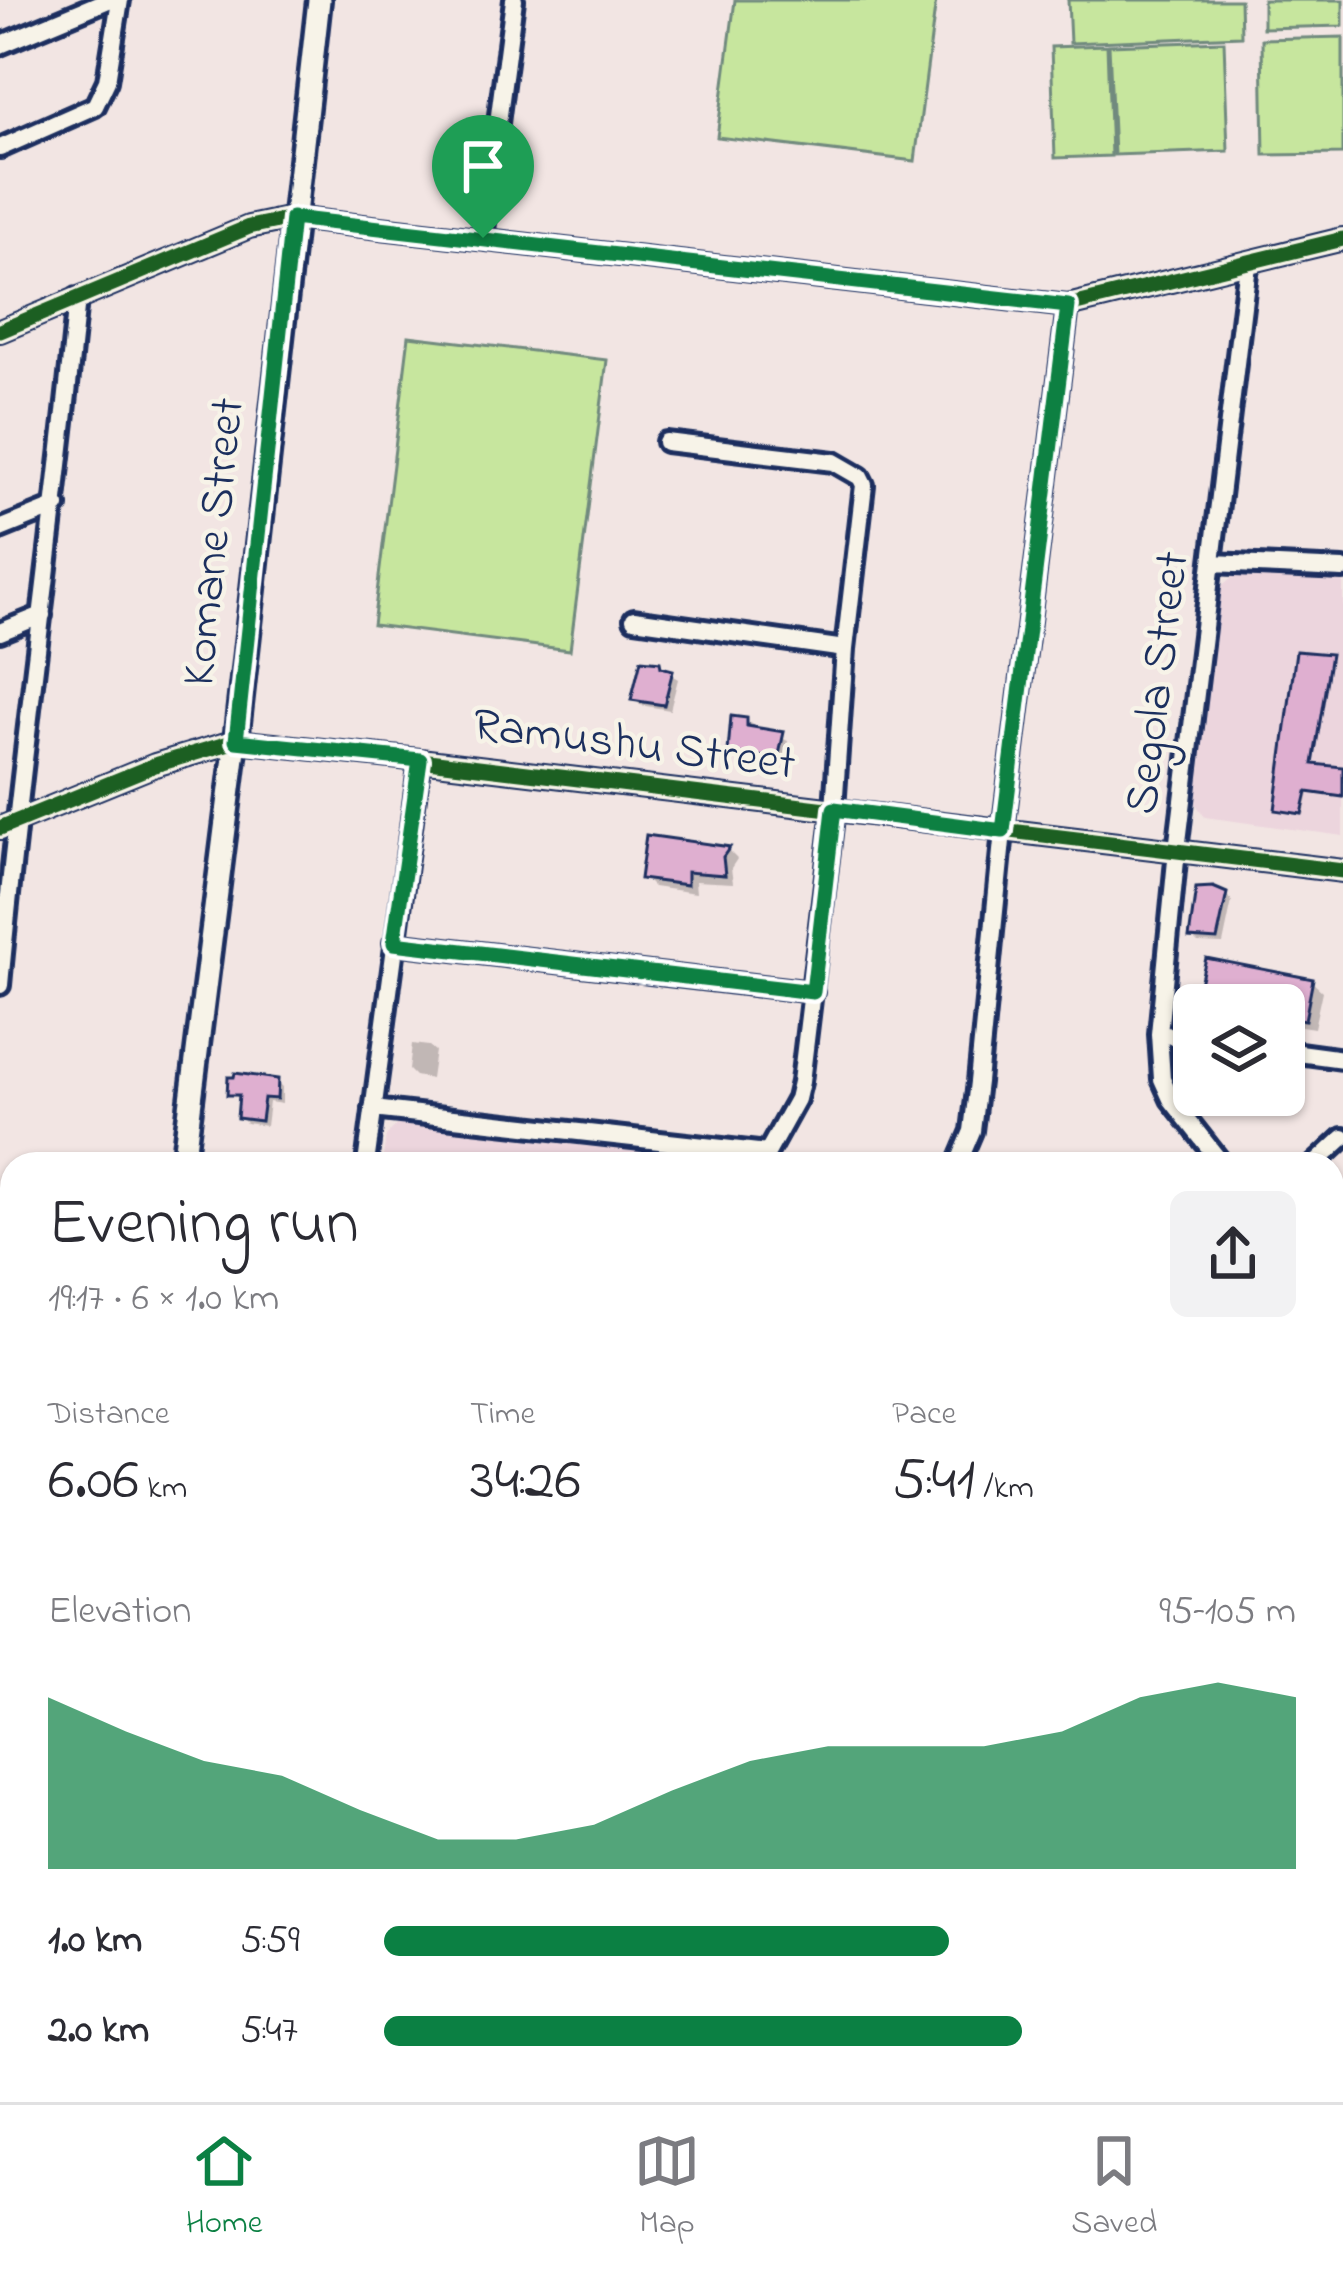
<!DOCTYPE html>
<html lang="en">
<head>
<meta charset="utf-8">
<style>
  body { margin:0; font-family:"Indie Flower",sans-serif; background:#f2f2f3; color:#2b2b33; height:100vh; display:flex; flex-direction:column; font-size:45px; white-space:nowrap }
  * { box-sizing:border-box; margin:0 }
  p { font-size:39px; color:#7c7c81 }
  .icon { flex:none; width:66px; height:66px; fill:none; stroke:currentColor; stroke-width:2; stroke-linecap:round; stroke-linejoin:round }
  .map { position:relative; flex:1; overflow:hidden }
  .panel { position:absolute; left:0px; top:1152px; width:1344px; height:951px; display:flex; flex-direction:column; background:#fff; border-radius:36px 36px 0 0; box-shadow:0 3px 9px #0004 }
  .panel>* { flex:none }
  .fabs { position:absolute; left:1173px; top:984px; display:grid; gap:24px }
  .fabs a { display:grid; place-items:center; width:132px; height:132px; border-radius:18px; background:#fff; box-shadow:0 3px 9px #0004; font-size:60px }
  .pin { position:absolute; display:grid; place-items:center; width:102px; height:102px; color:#fff; margin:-123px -51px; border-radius:50% 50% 50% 0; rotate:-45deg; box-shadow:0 0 12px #0007 }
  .pin .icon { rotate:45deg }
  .round { display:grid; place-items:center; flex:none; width:126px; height:126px; border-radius:18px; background:#f2f2f3 }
  .summary { display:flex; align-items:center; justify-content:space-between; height:204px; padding:0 48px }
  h1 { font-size:66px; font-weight:600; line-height:90px }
  .figures { display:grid; grid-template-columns:repeat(3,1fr); gap:18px; height:204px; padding:12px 48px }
  .figures div { display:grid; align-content:center }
  .figures b { font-size:60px; font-weight:600 }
  .figures small { font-size:33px; font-weight:400 }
  .figures p { font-size:33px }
  .chart { height:336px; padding:24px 48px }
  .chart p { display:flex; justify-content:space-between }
  .chart svg { width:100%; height:216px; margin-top:12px; fill:#0b8043; opacity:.7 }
  ul { padding:0 48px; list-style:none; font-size:39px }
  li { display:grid; grid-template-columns:192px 144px 1fr; align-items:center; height:90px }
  li i { height:30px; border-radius:15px; background:#0b8043 }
  .menu { display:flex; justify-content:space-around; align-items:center; height:168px; border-top:3px solid #e1e1e2; background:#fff; font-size:33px; color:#7c7c81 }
  .menu a { display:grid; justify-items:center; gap:6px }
  .menu .selected { color:#0b8043 }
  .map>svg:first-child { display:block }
  .built { fill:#ecd5dd }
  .green { fill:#c7e69e; stroke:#718a7e; stroke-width:3 }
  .shadow { fill:#0003 }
  .building { fill:#dfafd0; stroke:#1b2f5e; stroke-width:3 }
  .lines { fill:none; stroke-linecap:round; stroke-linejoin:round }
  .minor-casing { stroke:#1b2f5e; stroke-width:26 }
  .tertiary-casing { stroke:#1b2f5e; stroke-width:30 }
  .minor { stroke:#f7f3e8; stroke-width:16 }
  .tertiary { stroke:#f7f3e8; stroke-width:21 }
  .cycleway-casing { stroke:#f7f3e8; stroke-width:22 }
  .cycleway { stroke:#1b5e20; stroke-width:15 }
  .route-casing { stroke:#fff; stroke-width:24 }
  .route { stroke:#0b8043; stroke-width:15 }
  .labels { text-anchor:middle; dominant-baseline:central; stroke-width:9; stroke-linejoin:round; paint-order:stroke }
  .street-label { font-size:48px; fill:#1b2f5e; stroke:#f7f3e8 }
</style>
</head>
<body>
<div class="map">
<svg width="1343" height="2102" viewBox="0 0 1343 2102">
  <rect width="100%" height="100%" fill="#f2e5e3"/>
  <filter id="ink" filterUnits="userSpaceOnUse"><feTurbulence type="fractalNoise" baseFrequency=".00833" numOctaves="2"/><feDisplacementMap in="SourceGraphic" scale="24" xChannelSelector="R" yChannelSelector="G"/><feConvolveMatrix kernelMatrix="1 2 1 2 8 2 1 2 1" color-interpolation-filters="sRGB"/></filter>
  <g filter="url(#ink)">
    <path class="built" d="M 1238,573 L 1343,581 L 1343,836 L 1205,817 L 1193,800 L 1217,589 Z
      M 401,1120 L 730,1163 L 730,1164 L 382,1164 L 386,1136 Z"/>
    <path class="green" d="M 735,0 L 936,0 L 915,161 L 717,137 Z
      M 1068,0 L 1240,0 L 1241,36 L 1070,43 Z
      M 1263,0 L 1343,0 L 1343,26 L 1263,28 Z
      M 1343,37 L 1343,154 L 1264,155 L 1262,39 Z
      M 1224,41 L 1228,151 L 1114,155 L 1109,45 Z
      M 1107,45 L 1111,156 L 1055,158 L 1051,47 Z
      M 409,336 L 607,360 L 570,650 L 373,625 Z"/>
    <path class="shadow" d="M 1329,657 L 1314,768 L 1343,770 L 1343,797 L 1309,793 L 1304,815 L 1281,811 Z
      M 665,671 L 678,679 L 670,710 L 640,705 L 635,699 Z
      M 745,721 L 788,741 L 783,764 L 737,757 L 731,751 Z
      M 648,838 L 728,850 L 737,859 L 731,868 L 733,883 L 695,881 L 696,893 L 653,887 L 644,878 Z
      M 1226,895 L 1232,901 L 1223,944 L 1198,943 L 1192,937 Z
      M 1312,982 L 1322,991 L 1314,1028 L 1288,1024 L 1284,1020 L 1284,1005 L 1204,1005 L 1199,1000 Z
      M 412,1044 L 429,1046 L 435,1051 L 431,1079 L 415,1076 L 409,1070 Z
      M 276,1082 L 282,1088 L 282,1104 L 269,1102 L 266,1126 L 246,1123 L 240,1117 L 242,1100 L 230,1093 Z
      M 5,1266 L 12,1266 L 12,1330 L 0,1326 Z
      M 0,1397 L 12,1399 L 12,1629 L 0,1627 Z
      M 0,1671 L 12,1673 L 12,1745 L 0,1737 Z
      M 0,1765 L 12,1767 L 12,2056 L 0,2055 Z
      M 337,2091 L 382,2091 L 371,2102 L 342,2096 Z"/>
    <path class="building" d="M 1296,651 L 1331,654 L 1313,764 L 1343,767 L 1343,797 L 1307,792 L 1302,814 L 1275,810 Z
      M 641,660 L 660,662 L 661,667 L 673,670 L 664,705 L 631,700 Z
      M 731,716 L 747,718 L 747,726 L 784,732 L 778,759 L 728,752 Z
      M 646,835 L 730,847 L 723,857 L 725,875 L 687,872 L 687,885 L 640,879 Z
      M 1213,887 L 1227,893 L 1217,940 L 1189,938 L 1196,888 Z
      M 1206,958 L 1313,979 L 1305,1020 L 1284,1017 L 1284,1005 L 1210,1005 L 1211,1001 L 1196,1001 Z
      M 235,1073 L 278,1079 L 277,1099 L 264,1098 L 261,1121 L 237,1118 L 239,1095 L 227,1095 L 228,1077 L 234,1077 Z"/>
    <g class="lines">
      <g class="minor-casing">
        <path id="minor" d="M 0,45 L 108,0
          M 0,148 L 95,106 L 107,81 L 120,0
          M 483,238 L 514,0
          M 0,331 L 249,227 L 292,218 L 1068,306 L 1343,239
          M 666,442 L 834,462 L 860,477 L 864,485 L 845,649 L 834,809 L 801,1082 L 797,1099 L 761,1164
          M 0,529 L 57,506
          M 1213,563 L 1343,569
          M 634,619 L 845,649
          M 0,632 L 42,615
          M 0,828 L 155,765 L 236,741 L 420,760 L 1343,871
          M 394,943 L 813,992
          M 0,985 C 21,755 55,527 77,298
          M 1159,1034 L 1194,1039
          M 1284,1051 L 1343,1059
          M 373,1109 L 767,1153
          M 366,1164 L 420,760
          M 958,1164 L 972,1131 L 978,1082 L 1003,831 L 1068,306
          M 1222,1164 L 1171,1099 L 1162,1079 L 1159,1034 L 1177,850 L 1248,265
          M 1315,1164 L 1343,1138
          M 0,1350 L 12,1352
          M 1332,1380 L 1343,1370
          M 1332,1554 L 1343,1567
          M 0,1749 L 12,1750
          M 1332,1894 L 1343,1884
          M 1332,2061 L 1343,2075
          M 0,2080 L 12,2081
          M 99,2091 L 193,2102
          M 1132,2091 L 1140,2102
          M 253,2102 L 255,2091
          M 410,2102 L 416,2091
          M 574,2102 L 583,2091
          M 1105,2102 L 1118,2091"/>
      </g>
      <g class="tertiary-casing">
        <path id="tertiary" d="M 183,1164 L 236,741 L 319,0
          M 1332,1636 L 1343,1627
          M 67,2102 L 68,2091
          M 809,2102 L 821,2091"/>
      </g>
      <use href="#minor" class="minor"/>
      <use href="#tertiary" class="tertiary"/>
      <g class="cycleway-casing">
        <path id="cycleway" d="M 0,331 L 249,227 L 292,218 L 1068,306 L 1343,239
          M 0,828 L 155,765 L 236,741 L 420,760 L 1343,871"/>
      </g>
      <use href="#cycleway" class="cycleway"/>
    </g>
  </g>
  <g class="lines" filter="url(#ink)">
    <g class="route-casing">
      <path id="route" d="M 292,218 L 1068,306 L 1003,831 L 834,809 L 813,992 L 394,943 L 420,760 L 236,741 Z"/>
    </g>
    <use href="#route" class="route"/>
  </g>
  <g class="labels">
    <g class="street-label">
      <text transform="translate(215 542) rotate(-84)">Komane Street</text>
      <text transform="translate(1159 683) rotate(-83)">Segola Street</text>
      <text transform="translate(634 746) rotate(7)">Ramushu Street</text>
    </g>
  </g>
</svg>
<div class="fabs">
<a><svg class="icon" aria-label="layers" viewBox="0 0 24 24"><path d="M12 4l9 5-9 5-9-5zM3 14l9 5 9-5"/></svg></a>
</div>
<div class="pin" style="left:483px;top:238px;background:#1e9e55"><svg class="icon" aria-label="arrive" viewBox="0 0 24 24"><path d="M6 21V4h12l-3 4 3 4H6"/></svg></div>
<section class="panel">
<div class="summary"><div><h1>Evening run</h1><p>19:17 · 6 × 1.0 km</p></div><a class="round"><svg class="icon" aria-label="share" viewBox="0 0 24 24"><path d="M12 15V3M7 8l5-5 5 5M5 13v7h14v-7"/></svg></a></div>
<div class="figures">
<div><p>Distance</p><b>6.06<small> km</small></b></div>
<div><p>Time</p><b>34:26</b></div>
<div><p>Pace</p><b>5:41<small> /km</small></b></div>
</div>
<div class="chart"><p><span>Elevation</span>95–105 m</p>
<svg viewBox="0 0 160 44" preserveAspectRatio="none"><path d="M0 44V9L10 16L20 22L30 25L40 32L50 38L60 38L70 35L80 28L90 22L100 19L110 19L120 19L130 16L140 9L150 6L160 9V44z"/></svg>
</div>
<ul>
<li><b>1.0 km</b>5:59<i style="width:62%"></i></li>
<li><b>2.0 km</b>5:47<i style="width:70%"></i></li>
</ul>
</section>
</div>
<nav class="menu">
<a class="selected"><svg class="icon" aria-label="home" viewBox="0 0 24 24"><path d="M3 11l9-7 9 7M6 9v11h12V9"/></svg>Home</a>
<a><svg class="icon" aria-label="map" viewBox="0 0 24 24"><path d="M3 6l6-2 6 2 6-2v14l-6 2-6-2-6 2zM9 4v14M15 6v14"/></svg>Map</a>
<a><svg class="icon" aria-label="saved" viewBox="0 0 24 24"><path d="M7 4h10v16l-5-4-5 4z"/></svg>Saved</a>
</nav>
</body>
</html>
